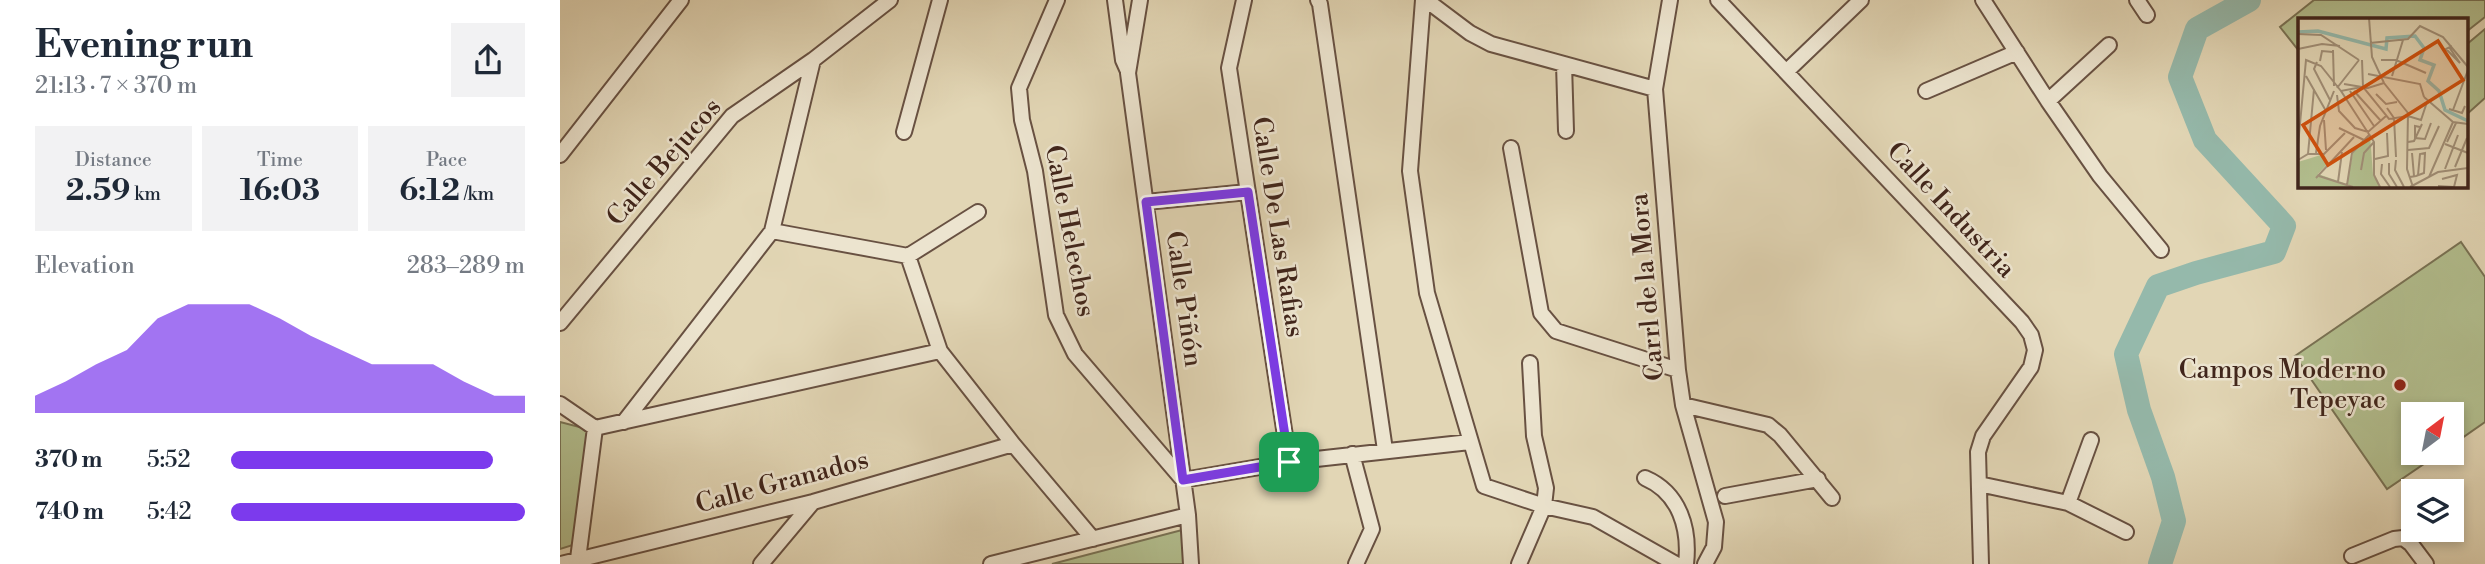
<!DOCTYPE html>
<html lang="en">
<head>
<meta charset="utf-8">
<style>
  body { margin:0; font-family:"Libre Bodoni",serif; background:#f2f2f3; color:#1f2937; height:100vh; display:flex; flex-direction:column; font-size:26px; white-space:nowrap }
  * { box-sizing:border-box; margin:0 }
  p { font-size:23px; color:#747a83 }
  .icon { flex:none; width:38px; height:38px; fill:none; stroke:currentColor; stroke-width:2; stroke-linecap:round; stroke-linejoin:round }
  .map { position:relative; flex:1; overflow:hidden }
  .sheet { display:flex; flex-direction:column; background:#fff; width:560px }
  .sheet>* { flex:none }
  .needle { width:46px; rotate:32deg }
  .tools { position:absolute; left:1841px; top:402px; display:grid; gap:14px }
  .tools a { display:grid; place-items:center; width:63px; height:63px; border-radius:0px; background:#fff; box-shadow:0 4px 10px #0003; font-size:35px }
  .pin { position:absolute; display:grid; place-items:center; width:60px; height:60px; color:#fff; margin:-30px; border-radius:14px; box-shadow:0 4px 10px #0006 }
  .round { display:grid; place-items:center; flex:none; width:74px; height:74px; border-radius:0px; background:#f2f2f3 }
  .headline { display:flex; align-items:center; justify-content:space-between; height:119px; padding:0 35px }
  h1 { font-size:38px; font-weight:800; line-height:52px }
  .metrics { display:grid; grid-template-columns:repeat(3,1fr); gap:10px; height:119px; padding:7px 35px }
  .metrics div { display:grid; align-content:center; border-radius:0px; background:#f2f2f3; text-align:center }
  .metrics b { font-size:30px; font-weight:800 }
  .metrics small { font-size:19px; font-weight:400 }
  .metrics p { font-size:19px }
  .chart { height:196px; padding:14px 35px }
  .chart p { display:flex; justify-content:space-between }
  .chart svg { width:100%; height:126px; margin-top:7px; fill:#7c3aed; opacity:.7 }
  ul { padding:0 35px; list-style:none; font-size:23px }
  li { display:grid; grid-template-columns:112px 84px 1fr; align-items:center; height:52px }
  li i { height:18px; border-radius:9px; background:#7c3aed }
  main { display:flex; flex:1; min-height:0 }
  .map>svg:first-child { display:block }
  .green { fill:#b2be8e; stroke:#797254; stroke-width:2 }
  .lines { fill:none; stroke-linecap:round; stroke-linejoin:round }
  .river { stroke:#95b9ab; stroke-width:24 }
  .minor-casing { stroke:#685142; stroke-width:18 }
  .minor { stroke:#ece4cf; stroke-width:14 }
  .route-casing { stroke:#fff; stroke-width:14 }
  .route { stroke:#7c3aed; stroke-width:9 }
  .poi-dot { fill:#8f2418; stroke:#ece4cf; stroke-width:2.5 }
  .labels { text-anchor:middle; dominant-baseline:central; stroke-width:5; stroke-linejoin:round; paint-order:stroke }
  .street-label { font-size:26px; fill:#40251b; stroke:#ece4cf }
  .poi-label { font-size:26px; fill:#40251b; stroke:#ece4cf; text-anchor:end }
  .inset-river { fill:none; stroke:#95b9ab; stroke-width:3.5 }
  .inset-road { fill:none; stroke:#a18f77; stroke-width:2 }
  .view { fill:#cf510e; fill-opacity:0.15; stroke:#cf510e; stroke-width:3.5 }
  .inset-edge { fill:none; stroke:#40251b; stroke-width:3.5 }
</style>
</head>
<body>
<main>
<section class="sheet">
<div class="headline"><div><h1>Evening run</h1><p>21:13 · 7 × 370 m</p></div><a class="round"><svg class="icon" aria-label="share" viewBox="0 0 24 24"><path d="M12 15V3M7 8l5-5 5 5M5 13v7h14v-7"/></svg></a></div>
<div class="metrics">
<div><p>Distance</p><b>2.59<small> km</small></b></div>
<div><p>Time</p><b>16:03</b></div>
<div><p>Pace</p><b>6:12<small> /km</small></b></div>
</div>
<div class="chart"><p><span>Elevation</span>283–289 m</p>
<svg viewBox="0 0 160 44" preserveAspectRatio="none"><path d="M0 44V38L10 33L20 27L30 22L40 11L50 6L60 6L70 6L80 11L90 17L100 22L110 27L120 27L130 27L140 33L150 38L160 38V44z"/></svg>
</div>
<ul>
<li><b>370 m</b>5:52<i style="width:89%"></i></li>
<li><b>740 m</b>5:42<i style="width:100%"></i></li>
</ul>
</section>
<div class="map">
<svg width="1925" height="564" viewBox="0 0 1925 564">
  <rect width="100%" height="100%" fill="#e2d6b5"/>
  <filter id="stains"><feTurbulence type="fractalNoise" baseFrequency=".00286" numOctaves="4"/><feColorMatrix values="0 0 0 0 .2 0 0 0 0 .09 0 0 0 0 .02 0 0 0 .5 -.17"/></filter>
  <radialGradient id="worn" r=".72"><stop offset=".6" stop-color="#630" stop-opacity="0"/><stop offset="1" stop-color="#630" stop-opacity=".3"/></radialGradient>
  <path class="green" d="M 1754,0 L 1925,0 L 1925,17 L 1906,32 L 1906,19 L 1740,19 L 1739,51 L 1720,27 Z
    M 1925,29 L 1925,98 L 1906,115 L 1906,45 Z
    M 1901,242 L 1925,277 L 1925,422 L 1892,445 L 1892,415 L 1853,415 L 1853,453 L 1880,453 L 1827,489 L 1735,356 Z
    M 0,422 L 31,430 L 16,544 L 0,549 Z
    M 622,530 L 626,564 L 492,564 Z"/>
  <g class="lines">
    <path class="river" d="M 1600,564 L 1614,521 L 1603,477 L 1579,410 L 1566,354 L 1598,286 L 1636,273 L 1714,252 L 1724,226 L 1645,140 L 1620,77 L 1637,29 L 1689,0"/>
    <g class="minor-casing">
      <path id="minor" d="M 497,0 L 459,88 L 462,120 L 475,171 L 496,315 L 515,354 L 623,480 L 729,462 L 910,442
        M 555,0 L 563,60 L 567,69
        M 580,0 L 568,73 L 628,515 L 631,564
        M 684,0 L 669,68 L 729,462
        M 758,0 L 760,4 L 825,450
        M 863,0 L 850,171 L 867,293 L 924,486 L 984,506 L 1033,517 L 1116,564
        M 866,0 L 910,33 L 931,44 L 1095,89
        M 1110,0 L 1095,89 L 1118,370 L 1123,405 L 1156,522 L 1154,547 L 1145,564
        M 1158,0 L 1462,322 L 1471,335 L 1475,350 L 1471,367 L 1423,436 L 1418,452 L 1421,564
        M 1423,0 L 1488,101 L 1540,176 L 1601,250
        M 1577,0 L 1587,15
        M 1004,64 L 1006,131
        M 1227,71 L 1301,0
        M 1366,91 L 1457,52
        M 1488,101 L 1549,45
        M 344,132 L 380,0
        M 951,148 L 981,313 L 996,331 L 1118,370
        M 0,155 L 121,0
        M 586,202 L 688,192
        M 212,231 L 348,256 L 418,212
        M 348,256 L 380,351 L 453,444 L 533,539
        M 0,323 L 172,116 L 253,60 L 330,0
        M 0,404 L 35,428 L 380,351
        M 1123,405 L 1208,425 L 1220,435 L 1272,498
        M 64,422 L 212,231 L 253,60
        M 792,454 L 812,529 L 796,564
        M 1085,478 C 1120,493 1130,529 1126,564
        M 1419,484 L 1508,503 L 1566,532
        M 1165,496 L 1258,479
        M 1508,503 L 1531,440
        M 1792,556 L 1834,539 L 1843,538 L 1851,544 L 1866,564
        M 18,559 L 35,428
        M 1,564 L 253,502 L 453,444
        M 201,564 L 253,502
        M 431,564 L 628,515
        M 959,564 L 984,506 L 986,488 L 974,436 L 970,363"/>
    </g>
    <use href="#minor" class="minor"/>
  </g>
  <g class="lines">
    <g class="route-casing">
      <path id="route" d="M 688,192 L 729,462 L 623,480 L 586,202 Z"/>
    </g>
    <use href="#route" class="route"/>
  </g>
  <circle class="poi-dot" cx="1840" cy="385" r="7"/>
  <g class="labels">
    <g class="street-label">
      <text transform="translate(104 162) rotate(-49)">Calle Bejucos</text>
      <text transform="translate(1391 210) rotate(47)">Calle Industria</text>
      <text transform="translate(718 227) rotate(81)">Calle De Las Rafias</text>
      <text transform="translate(510 231) rotate(79)">Calle Helechos</text>
      <text transform="translate(1087 287) rotate(-95)">Carrl de la Mora</text>
      <text transform="translate(624 299) rotate(82)">Calle Piñón</text>
      <text transform="translate(222 482) rotate(-15)">Calle Granados</text>
    </g>
    <g class="poi-label">
      <text x="1826" y="370">Campos Moderno<tspan x="1826" dy="30">Tepeyac</tspan></text>
    </g>
  </g>
  <g transform="translate(1738 18)">
    <rect width="170" height="170" fill="#e2d6b5"/>
    <path d="M 72,117 L 75,157 L 83,169 L 0,169 L 0,144 L 26,136 L 30,145 L 20,156 L 49,166 L 55,135 Z" fill="#b2be8e"/>
    <path class="inset-river" d="M 0,14 L 20,13 L 88,31 L 89,20 L 117,18 L 126,30 L 122,42 L 136,47 L 130,63 L 141,73 L 147,92 L 170,103"/>
    <path class="inset-road" d="M 71,0 L 74,39 L 86,65 L 110,95 L 109,151 L 115,169M 0,16 L 23,17 L 61,42M 72,25 L 110,21 L 122,8 L 145,19 L 170,49M 151,29 L 162,45 L 148,31 L 154,28M 0,31 L 24,26 L 42,28M 35,32 L 36,68M 64,42 L 65,69 L 91,101 L 110,98 L 123,102 L 129,84M 83,42 L 98,42 L 128,55M 22,43 L 24,33 L 35,34M 19,44 L 16,51 L 32,82M 70,56 L 122,66 L 126,79M 8,58 L 28,93M 94,58 L 105,22M 46,66 L 70,70 L 86,65M 39,70 L 61,42M 43,73 L 76,124 L 76,157 L 82,169M 52,73 L 76,108M 56,73 L 83,103M 78,76 L 88,86 L 99,84M 39,77 L 41,93 L 57,110 L 70,114 L 88,98M 126,79 L 155,104 L 170,106M 89,90 L 96,100 L 98,139M 151,91 L 164,95 L 167,88M 155,92 L 170,52M 26,102 L 28,132M 122,109 L 117,108 L 117,120 L 127,121 L 133,105M 41,110 L 66,122M 110,124 L 116,123 L 124,106M 149,124 L 158,105M 147,126 L 170,135M 0,127 L 8,42 L 23,48 L 43,73 L 64,69M 110,132 L 131,130 L 141,108M 18,135 L 22,108 L 36,73M 114,135 L 116,158M 10,136 L 16,71M 77,141 L 90,138 L 89,115M 0,142 L 10,136 L 26,136 L 47,115M 98,142 L 97,152 L 106,169M 91,145 L 91,156 L 99,169M 84,146 L 83,156 L 92,169M 157,149 L 169,120M 147,151 L 160,117M 63,152 L 66,135 L 76,124M 21,158 L 55,169M 112,159 L 118,158 L 126,155 L 127,135 L 122,136 L 120,157M 131,159 L 155,104M 18,160 L 56,119M 40,164 L 44,134M 49,167 L 54,135 L 72,116M 140,168 L 156,169 L 159,157 L 144,161M 112,169 L 140,154 L 170,150"/>
    <path class="view" d="M 140,23 L 165,62 L 30,147 L 5,107 Z"/>
    <rect width="170" height="170" class="inset-edge"/>
  </g>
  <rect width="100%" height="100%" filter="url(#stains)"/>
  <rect width="100%" height="100%" fill="url(#worn)"/>
</svg>
<div class="tools">
<a><svg class="needle" viewBox="-14 -14 28 28"><path d="M0-13l5 13h-10z" fill="#e53935"/><path d="M0 13l5-13h-10z" fill="#747a83"/></svg></a>
<a><svg class="icon" aria-label="layers" viewBox="0 0 24 24"><path d="M12 4l9 5-9 5-9-5zM3 14l9 5 9-5"/></svg></a>
</div>
<div class="pin" style="left:729px;top:462px;background:#1e9e55"><svg class="icon" aria-label="arrive" viewBox="0 0 24 24"><path d="M6 21V4h12l-3 4 3 4H6"/></svg></div>
</div>
</main>
</body>
</html>
